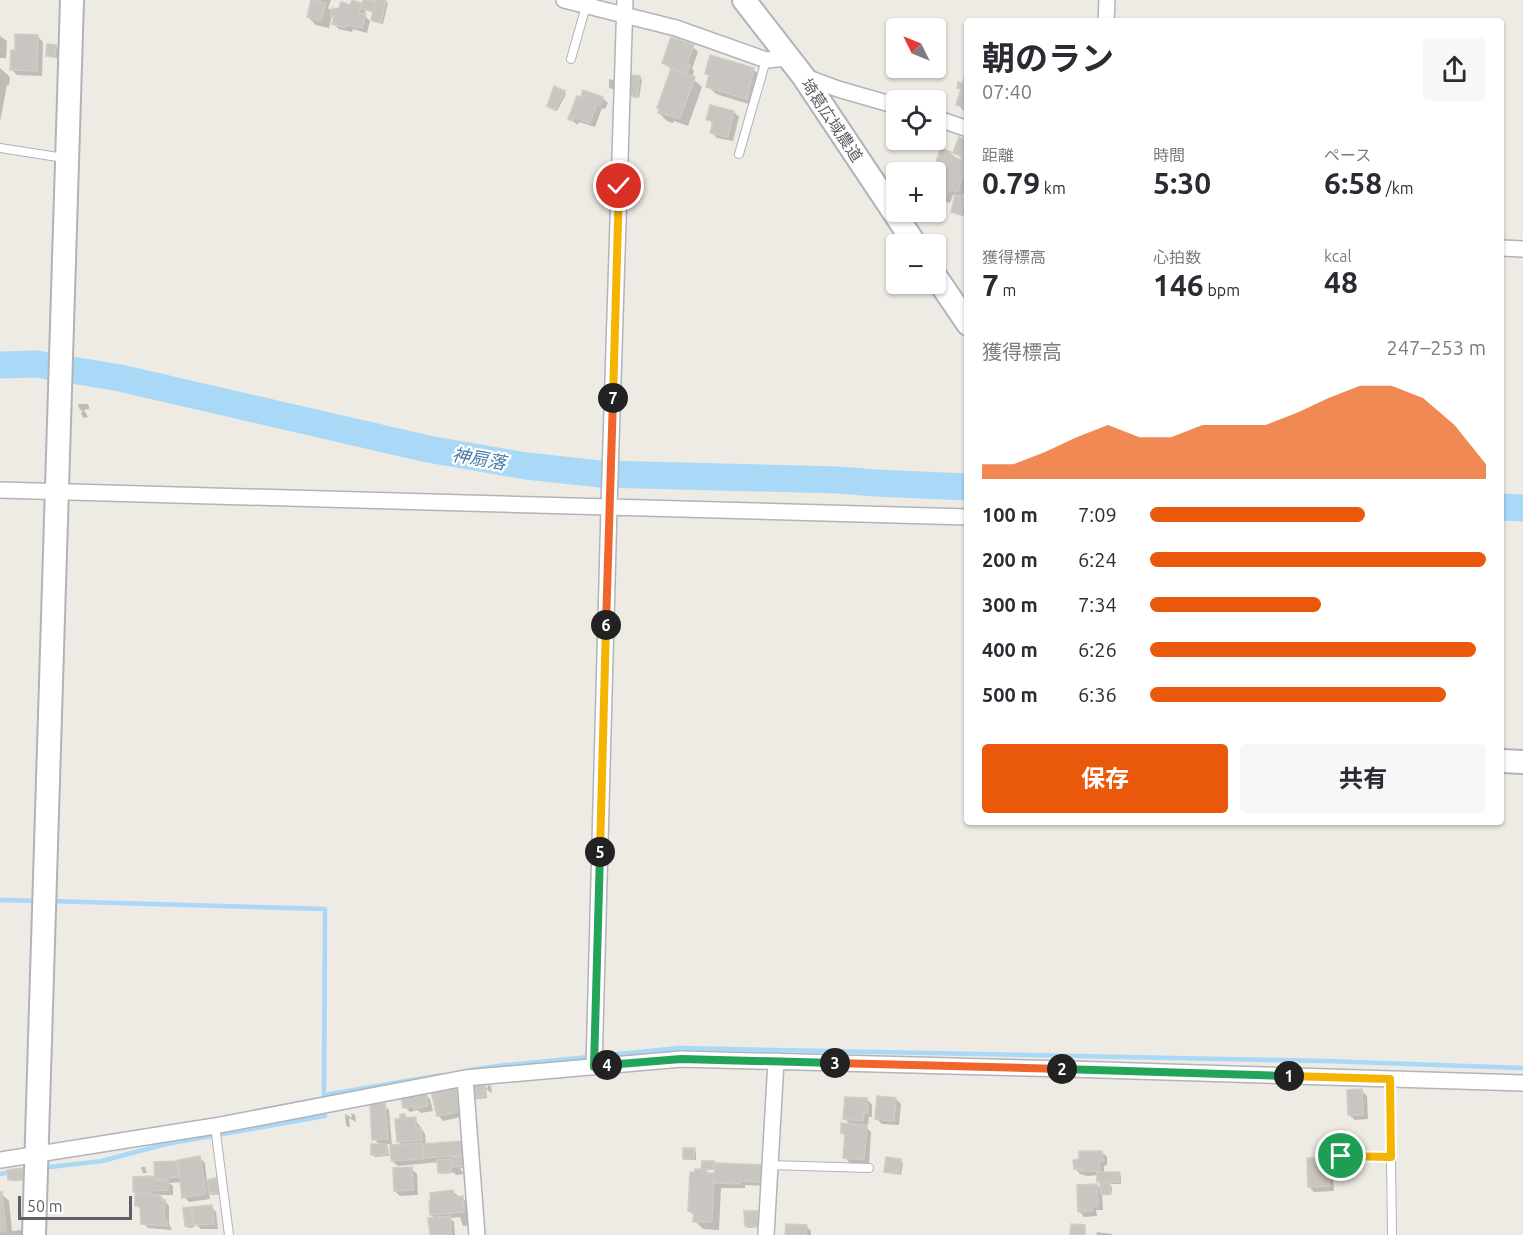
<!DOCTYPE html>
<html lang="ja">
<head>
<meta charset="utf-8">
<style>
  body { margin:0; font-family:Ubuntu,"Noto Sans JP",sans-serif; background:#f7f7f7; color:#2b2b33; height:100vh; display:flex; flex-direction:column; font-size:22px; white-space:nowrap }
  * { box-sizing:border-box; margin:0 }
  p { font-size:20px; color:#7c7c81 }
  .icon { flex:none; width:33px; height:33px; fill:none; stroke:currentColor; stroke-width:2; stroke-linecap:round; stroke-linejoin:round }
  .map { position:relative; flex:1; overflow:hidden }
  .details { position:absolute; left:964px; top:18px; width:540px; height:807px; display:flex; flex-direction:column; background:#fff; border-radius:6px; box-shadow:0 2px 4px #0004 }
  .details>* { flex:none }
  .needle { width:39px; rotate:313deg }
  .controls { position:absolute; left:886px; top:18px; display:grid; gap:12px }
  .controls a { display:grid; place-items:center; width:60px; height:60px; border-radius:6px; background:#fff; box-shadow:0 2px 4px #0004; font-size:30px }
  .scale { position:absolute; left:18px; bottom:15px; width:114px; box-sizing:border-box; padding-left:6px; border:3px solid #5c5f63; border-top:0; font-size:16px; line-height:21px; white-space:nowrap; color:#5c5f63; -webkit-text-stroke:4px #fff; paint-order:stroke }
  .pin { position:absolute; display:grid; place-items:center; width:51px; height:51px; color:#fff; margin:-26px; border:3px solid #fff; border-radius:50%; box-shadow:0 2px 6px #0007 }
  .km { position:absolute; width:30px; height:30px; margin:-15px; border-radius:50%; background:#222; color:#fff; font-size:16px; line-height:30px; text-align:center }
  .round { display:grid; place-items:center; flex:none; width:63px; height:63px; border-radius:6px; background:#f7f7f7 }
  .headline { display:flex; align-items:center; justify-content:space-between; height:102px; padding:0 18px }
  h1 { font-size:33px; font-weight:700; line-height:45px }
  .stats { display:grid; grid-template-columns:repeat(3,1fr); gap:9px; height:102px; padding:6px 18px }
  .stats div { display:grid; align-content:center }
  .stats b { font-size:30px; font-weight:700 }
  .stats small { font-size:16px; font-weight:400 }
  .stats p { font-size:16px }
  .chart { height:168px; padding:12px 18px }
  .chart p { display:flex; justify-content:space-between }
  .chart svg { width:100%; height:108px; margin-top:6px; fill:#ea580c; opacity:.7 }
  .button { display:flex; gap:12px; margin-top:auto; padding:12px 18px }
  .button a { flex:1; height:69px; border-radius:6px; background:#ea580c; color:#fff; font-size:24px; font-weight:700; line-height:69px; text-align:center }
  .button a+a { background:#f7f7f7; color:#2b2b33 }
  ul { padding:0 18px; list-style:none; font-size:20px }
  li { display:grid; grid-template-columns:96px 72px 1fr; align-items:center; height:45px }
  li i { height:15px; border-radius:8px; background:#ea580c }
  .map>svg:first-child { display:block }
  .shadow { fill:#0003; fill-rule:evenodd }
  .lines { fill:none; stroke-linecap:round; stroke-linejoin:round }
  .stream { stroke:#aad8f7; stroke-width:4.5 }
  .river { stroke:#aad8f7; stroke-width:27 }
  .building { fill:#c9c5c0; stroke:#d1ccc3; stroke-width:1.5 }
  .lane-casing { stroke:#b1b4b8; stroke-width:10 }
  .street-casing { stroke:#b1b4b8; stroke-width:18 }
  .secondary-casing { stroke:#b0b3b8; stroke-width:26 }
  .lane { stroke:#fff; stroke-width:8 }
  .street { stroke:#fff; stroke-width:15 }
  .secondary { stroke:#fff; stroke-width:22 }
  .split-1-casing { stroke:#fff; stroke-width:12 }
  .split-2-casing { stroke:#fff; stroke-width:12 }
  .split-3-casing { stroke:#fff; stroke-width:12 }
  .split-4-casing { stroke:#fff; stroke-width:12 }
  .split-5-casing { stroke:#fff; stroke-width:12 }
  .split-6-casing { stroke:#fff; stroke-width:12 }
  .split-7-casing { stroke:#fff; stroke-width:12 }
  .split-8-casing { stroke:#fff; stroke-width:12 }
  .split-1 { stroke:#f5b400; stroke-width:8 }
  .split-2 { stroke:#22a559; stroke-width:8 }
  .split-3 { stroke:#f0652b; stroke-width:8 }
  .split-4 { stroke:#22a559; stroke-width:8 }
  .split-5 { stroke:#22a559; stroke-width:8 }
  .split-6 { stroke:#f5b400; stroke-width:8 }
  .split-7 { stroke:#f0652b; stroke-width:8 }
  .split-8 { stroke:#f5b400; stroke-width:8 }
  .labels { text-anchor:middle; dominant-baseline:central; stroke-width:4.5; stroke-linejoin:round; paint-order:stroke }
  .street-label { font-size:16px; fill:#5c5f63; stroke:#fff }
  .water-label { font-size:18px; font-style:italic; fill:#497aa7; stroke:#fff }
</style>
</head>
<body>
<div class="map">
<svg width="1523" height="1235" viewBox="0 0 1523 1235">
  <rect width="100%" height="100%" fill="#edebe4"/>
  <path class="shadow" d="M 310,0 L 331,0 L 328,8 L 333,12 L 361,4 L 363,6 L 364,0 L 372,0 L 376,4 L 377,0 L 386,1 L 388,3 L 383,24 L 374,22 L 372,20 L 374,12 L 366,10 L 364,15 L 370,21 L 367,33 L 353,29 L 352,32 L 339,29 L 334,24 L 335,19 L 332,16 L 329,28 L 316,25 L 308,17 L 313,1 Z
    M 0,36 L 7,41 L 6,58 L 0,58 Z
    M 38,37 L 43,42 L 42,76 L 17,75 L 12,70 Z
    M 55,46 L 58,48 L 57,58 L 50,57 L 48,55 Z
    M 693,47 L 698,52 L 692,69 L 694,71 L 692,78 L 702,87 L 688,126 L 674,121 L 673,123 L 667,121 L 659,113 L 672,70 L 664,63 Z
    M 0,68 L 10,77 L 9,85 L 7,85 L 0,122 Z
    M 753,69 L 761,77 L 755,106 L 716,94 L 708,86 L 710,77 L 706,73 Z
    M 968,75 L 968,111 L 963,110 L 958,105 L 962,91 L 959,88 L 964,85 Z
    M 640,77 L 642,80 L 639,98 L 632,97 L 630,95 Z
    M 609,79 L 616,81 L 615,90 L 609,88 Z
    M 564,92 L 566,94 L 557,111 L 551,108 Z
    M 602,98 L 608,103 L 605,109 L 602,108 L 595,127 L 579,122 L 578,125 L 570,119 Z
    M 734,112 L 739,117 L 733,141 L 717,138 L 712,133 L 714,125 L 708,119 Z
    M 968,142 L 968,162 L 963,160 L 955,152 Z
    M 950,153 L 968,166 L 968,181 L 963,196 L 953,195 L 950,203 L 940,199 L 936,195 L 944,167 L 938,161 Z
    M 965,199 L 967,201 L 963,216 L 955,214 L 953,212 Z
    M 78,404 L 87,404 L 89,406 L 89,409 L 84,410 L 88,417 L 84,418 L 82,416 L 81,412 L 83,412 L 79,408 Z
    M 483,1084 L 488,1089 L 487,1084 L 491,1086 L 492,1093 L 486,1089 L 487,1098 L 475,1099 L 473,1097 Z
    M 455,1087 L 460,1093 L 465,1116 L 443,1121 L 438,1115 Z
    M 1362,1091 L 1367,1096 L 1368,1119 L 1355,1120 L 1349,1115 Z
    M 425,1094 L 430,1099 L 433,1111 L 421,1113 L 418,1110 L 410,1112 L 405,1107 Z
    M 867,1099 L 872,1105 L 872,1117 L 869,1117 L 868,1125 L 864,1125 L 871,1132 L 869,1164 L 850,1163 L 845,1158 L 846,1136 L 842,1133 L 852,1126 L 845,1119 Z
    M 896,1099 L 901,1104 L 899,1125 L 882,1124 L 877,1119 Z
    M 384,1105 L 389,1110 L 392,1146 L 402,1146 L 398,1141 L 401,1120 L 405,1115 L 409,1119 L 415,1119 L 425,1134 L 426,1145 L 463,1143 L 467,1168 L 460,1168 L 464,1174 L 456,1175 L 452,1171 L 453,1173 L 441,1174 L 439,1172 L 439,1162 L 398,1166 L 392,1161 L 391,1144 L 385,1144 L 388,1147 L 389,1156 L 375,1157 L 372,1155 L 380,1145 L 374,1139 Z
    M 351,1113 L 355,1115 L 356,1122 L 349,1118 L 350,1127 L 348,1127 L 346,1125 L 345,1114 L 352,1118 Z
    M 694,1150 L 696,1152 L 696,1160 L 687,1160 L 685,1158 Z
    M 1102,1152 L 1107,1157 L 1107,1165 L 1104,1166 L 1104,1174 L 1119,1174 L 1121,1176 L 1121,1184 L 1108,1184 L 1112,1187 L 1112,1192 L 1102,1193 L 1103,1210 L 1096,1210 L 1097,1216 L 1084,1217 L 1079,1211 L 1097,1185 L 1102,1190 L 1101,1184 L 1099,1182 L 1099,1175 L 1087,1176 L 1080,1174 L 1075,1168 Z
    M 200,1158 L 205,1163 L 207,1182 L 217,1180 L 221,1194 L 212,1195 L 209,1192 L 210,1199 L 189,1202 L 184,1197 L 182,1182 L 169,1183 L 173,1186 L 173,1195 L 160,1195 L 169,1206 L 169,1224 L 172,1230 L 148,1228 L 143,1223 L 142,1210 L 136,1205 L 139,1196 L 135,1191 L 134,1179 L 157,1177 L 176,1162 L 180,1166 Z
    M 901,1161 L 903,1163 L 901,1175 L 886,1171 Z
    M 1333,1161 L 1338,1166 L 1339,1175 L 1333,1175 L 1334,1191 L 1314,1192 L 1309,1187 Z
    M 714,1163 L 715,1165 L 764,1167 L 769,1186 L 745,1185 L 745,1188 L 721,1188 L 719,1230 L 703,1229 L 695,1221 L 695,1216 L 689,1211 L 706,1171 L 703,1168 ZM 705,1170 L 716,1170 L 716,1177 L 710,1175 Z
    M 141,1167 L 145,1167 L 147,1173 L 143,1173 Z
    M 21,1169 L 25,1180 L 12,1181 L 10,1179 Z
    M 412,1169 L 417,1174 L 418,1195 L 400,1196 L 395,1191 Z
    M 453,1192 L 467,1202 L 470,1225 L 463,1226 L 460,1217 L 450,1218 L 454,1222 L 455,1235 L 431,1235 L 435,1219 L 432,1215 Z
    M 0,1193 L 9,1201 L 12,1231 L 22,1230 L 24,1235 L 0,1235 Z
    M 211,1206 L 216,1212 L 218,1229 L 201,1229 L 194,1223 L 194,1227 L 189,1228 L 186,1226 L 191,1209 L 194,1212 Z
    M 757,1212 L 759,1214 L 760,1227 L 748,1228 L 746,1226 Z
    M 806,1226 L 811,1231 L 811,1235 L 787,1235 Z
    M 1097,1232 L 1112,1234 L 1113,1235 L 1096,1235 Z"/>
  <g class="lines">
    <path class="stream" d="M 0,900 L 38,901
      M 49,901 L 325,909 L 324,1096
      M 465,1071 L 497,1066 L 679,1048 L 1326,1061 L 1523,1068
      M 324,1095 L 442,1075
      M 41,1168 L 102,1161 L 166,1144 L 325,1116 L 324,1107
      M 0,1174 L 30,1169"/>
    <path class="river" d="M 0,365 L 36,364 L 120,378 L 428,449 L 526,466 L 601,474 L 838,480 L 875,483 L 968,487
      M 1502,507 L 1523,508"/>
  </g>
  <path class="building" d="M 311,0 L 320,0 L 320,2 L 326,3 L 321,21 L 307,17 Z
    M 352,0 L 361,3 L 359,13 L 366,14 L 362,28 L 348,25 L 346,28 L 332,24 L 334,17 L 330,16 L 332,8 L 336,9 L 339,8 L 341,2 L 350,5 Z
    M 363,0 L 373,0 L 370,11 L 361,8 Z
    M 375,0 L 386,0 L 381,23 L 371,20 Z
    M 15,34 L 38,35 L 37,71 L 10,70 L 11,50 L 15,50 Z
    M 671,37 L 694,45 L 687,64 L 690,65 L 687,74 L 662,63 Z
    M 47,44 L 56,45 L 55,56 L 46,56 Z
    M 710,55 L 754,68 L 747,99 L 706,87 L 709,75 L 705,74 Z
    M 671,69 L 695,77 L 680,118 L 658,113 L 659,108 L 657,108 Z
    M 965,73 L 968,74 L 968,108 L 956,105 L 961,89 L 957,88 L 958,82 L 963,83 Z
    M 631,75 L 640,76 L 637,97 L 628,95 Z
    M 554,86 L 565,91 L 555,110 L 547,106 Z
    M 583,90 L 603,97 L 600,105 L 597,104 L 590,123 L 574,117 L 573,121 L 568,119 L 577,96 L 581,97 Z
    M 710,105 L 734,111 L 728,137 L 710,133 L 713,121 L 706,120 Z
    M 959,137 L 968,141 L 968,158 L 953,153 Z
    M 941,148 L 951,152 L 950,156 L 965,161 L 964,166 L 968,167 L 966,176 L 963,175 L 958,191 L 948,190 L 945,199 L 936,195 L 936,186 L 944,164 L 936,162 Z
    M 955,195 L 965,198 L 961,215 L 951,212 Z
    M 484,1083 L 485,1096 L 472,1098 L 470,1084 Z
    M 455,1086 L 461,1111 L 437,1116 L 431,1091 Z
    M 1362,1089 L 1363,1115 L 1348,1115 L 1347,1090 Z
    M 426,1092 L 428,1106 L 414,1109 L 414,1106 L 403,1108 L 401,1097 Z
    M 877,1096 L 896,1098 L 894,1121 L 875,1119 Z
    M 845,1097 L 867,1098 L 868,1113 L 864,1113 L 863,1121 L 843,1119 Z
    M 385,1103 L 388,1139 L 372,1140 L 370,1105 Z
    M 400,1114 L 405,1114 L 405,1118 L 416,1117 L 416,1128 L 421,1128 L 422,1140 L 397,1142 L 395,1119 L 400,1119 Z
    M 841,1123 L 867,1125 L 864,1160 L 843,1158 L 845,1134 L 841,1133 Z
    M 464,1141 L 465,1155 L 424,1158 L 423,1144 Z
    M 422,1143 L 423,1159 L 391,1161 L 390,1145 Z
    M 371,1144 L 387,1144 L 387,1155 L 371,1155 Z
    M 683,1148 L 695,1148 L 694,1159 L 683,1159 Z
    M 1079,1151 L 1102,1151 L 1103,1161 L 1099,1161 L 1100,1171 L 1080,1171 L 1081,1169 L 1074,1169 L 1073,1160 L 1079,1159 Z
    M 200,1156 L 206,1194 L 182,1198 L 178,1160 Z
    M 452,1157 L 464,1157 L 465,1166 L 452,1167 Z
    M 886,1157 L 901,1159 L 899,1174 L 884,1172 Z
    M 1307,1158 L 1334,1159 L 1334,1171 L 1329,1171 L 1329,1186 L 1308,1187 Z
    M 451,1159 L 451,1172 L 438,1173 L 437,1160 Z
    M 177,1161 L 178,1177 L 155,1179 L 154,1162 Z
    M 702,1161 L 714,1161 L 714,1169 L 701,1169 Z
    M 715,1163 L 765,1165 L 764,1182 L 740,1181 L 740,1184 L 714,1183 Z
    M 412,1167 L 413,1190 L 394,1191 L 393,1168 Z
    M 22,1168 L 23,1178 L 8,1180 L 7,1170 Z
    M 695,1169 L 707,1170 L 707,1173 L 714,1173 L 712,1222 L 693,1222 L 694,1212 L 688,1211 L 690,1172 L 694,1172 Z
    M 1097,1172 L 1120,1172 L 1119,1182 L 1097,1182 Z
    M 154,1176 L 154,1180 L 168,1180 L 168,1190 L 149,1191 L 150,1193 L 133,1192 L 133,1177 Z
    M 217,1178 L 219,1192 L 209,1194 L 207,1180 Z
    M 1110,1183 L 1111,1194 L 1101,1195 L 1100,1184 Z
    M 1097,1184 L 1098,1206 L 1092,1206 L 1092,1211 L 1078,1212 L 1077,1185 Z
    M 453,1190 L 454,1197 L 463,1196 L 464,1212 L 430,1215 L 429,1201 L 431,1201 L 430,1193 Z
    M 0,1192 L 2,1192 L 6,1231 L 0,1232 Z
    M 135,1194 L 161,1195 L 161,1200 L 165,1200 L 164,1221 L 167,1221 L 167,1226 L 141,1224 L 140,1206 L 135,1206 Z
    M 212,1205 L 214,1224 L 194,1225 L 192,1207 Z
    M 191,1207 L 193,1225 L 185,1226 L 183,1208 Z
    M 744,1211 L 758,1211 L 758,1226 L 745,1226 Z
    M 450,1216 L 451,1235 L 430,1235 L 428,1218 Z
    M 786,1224 L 807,1225 L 806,1235 L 785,1235 Z
    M 1071,1224 L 1085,1225 L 1085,1235 L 1070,1235 Z"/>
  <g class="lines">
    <g class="lane-casing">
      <path id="lane" d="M 571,59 L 586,6
        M 0,148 L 64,158
        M 739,154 L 766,60
        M 1390,1079 L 1392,1235
        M 215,1126 L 229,1235
        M 1341,1156 L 1391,1157
        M 770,1165 L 869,1168"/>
    </g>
    <g class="street-casing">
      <path id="street" d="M 564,0 L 676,28 L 766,60 L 790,58
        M 1106,21 L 1107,0
        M 803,76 L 838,89 L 897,106
        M 936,118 L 968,129
        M 1502,248 L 1523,249
        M 0,490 L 968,517
        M 594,1067 L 609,507 L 625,0
        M 465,1078 L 477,1235
        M 0,1160 L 215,1126 L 465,1078 L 681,1059 L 1069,1069 L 1523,1083
        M 766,1235 L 776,1061"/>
    </g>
    <g class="secondary-casing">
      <path id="secondary" d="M 744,0 L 803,76 L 915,244
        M 936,277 L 968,324
        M 1502,761 L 1523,762
        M 34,1235 L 72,0"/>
    </g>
    <use href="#lane" class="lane"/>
    <use href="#street" class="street"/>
    <use href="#secondary" class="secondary"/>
  </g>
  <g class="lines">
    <g class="split-1-casing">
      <path id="split-1" d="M 1289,1076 L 1390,1079 L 1391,1157 L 1341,1156"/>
    </g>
    <g class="split-2-casing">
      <path id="split-2" d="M 1062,1069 L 1289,1076"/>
    </g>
    <g class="split-3-casing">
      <path id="split-3" d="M 835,1063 L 1062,1069"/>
    </g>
    <g class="split-4-casing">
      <path id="split-4" d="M 607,1065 L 681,1059 L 835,1063"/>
    </g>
    <g class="split-5-casing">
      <path id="split-5" d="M 600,852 L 594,1067 L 607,1065"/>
    </g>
    <g class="split-6-casing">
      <path id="split-6" d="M 600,852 L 606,625"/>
    </g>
    <g class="split-7-casing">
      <path id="split-7" d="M 606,625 L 613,398"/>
    </g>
    <g class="split-8-casing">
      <path id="split-8" d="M 613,398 L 619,186"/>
    </g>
    <use href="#split-1" class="split-1"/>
    <use href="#split-2" class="split-2"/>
    <use href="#split-3" class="split-3"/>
    <use href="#split-4" class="split-4"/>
    <use href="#split-5" class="split-5"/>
    <use href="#split-6" class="split-6"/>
    <use href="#split-7" class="split-7"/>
    <use href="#split-8" class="split-8"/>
  </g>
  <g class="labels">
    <g class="street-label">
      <text transform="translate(832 120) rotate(56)">埼葛広域農道</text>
    </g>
    <g class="water-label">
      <text transform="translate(479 458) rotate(10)">神扇落</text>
    </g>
  </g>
</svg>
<div class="controls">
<a><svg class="needle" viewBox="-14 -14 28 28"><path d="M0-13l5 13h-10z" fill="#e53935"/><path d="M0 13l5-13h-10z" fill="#7c7c81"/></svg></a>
<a><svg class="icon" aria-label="locate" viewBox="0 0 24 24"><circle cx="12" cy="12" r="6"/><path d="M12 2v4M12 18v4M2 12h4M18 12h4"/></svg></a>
<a>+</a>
<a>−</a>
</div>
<div class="scale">50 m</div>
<div class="pin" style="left:1341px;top:1156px;background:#1e9e55"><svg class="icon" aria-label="arrive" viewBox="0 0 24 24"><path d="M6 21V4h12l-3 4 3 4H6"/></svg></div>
<div class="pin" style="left:619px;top:186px;background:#d93025"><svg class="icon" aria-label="check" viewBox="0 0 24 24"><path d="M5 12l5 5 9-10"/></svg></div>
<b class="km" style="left:1289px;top:1076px">1</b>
<b class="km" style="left:1062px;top:1069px">2</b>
<b class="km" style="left:835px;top:1063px">3</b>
<b class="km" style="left:607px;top:1065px">4</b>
<b class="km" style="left:600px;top:852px">5</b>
<b class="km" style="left:606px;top:625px">6</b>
<b class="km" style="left:613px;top:398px">7</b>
<section class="details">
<div class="headline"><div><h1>朝のラン</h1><p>07:40</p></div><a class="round"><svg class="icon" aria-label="share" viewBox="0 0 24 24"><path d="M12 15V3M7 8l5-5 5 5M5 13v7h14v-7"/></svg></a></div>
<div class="stats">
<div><p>距離</p><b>0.79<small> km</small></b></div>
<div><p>時間</p><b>5:30</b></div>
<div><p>ペース</p><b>6:58<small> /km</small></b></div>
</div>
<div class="stats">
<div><p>獲得標高</p><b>7<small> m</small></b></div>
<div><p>心拍数</p><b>146<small> bpm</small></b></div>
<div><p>kcal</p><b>48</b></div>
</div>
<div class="chart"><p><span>獲得標高</span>247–253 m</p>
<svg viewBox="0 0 160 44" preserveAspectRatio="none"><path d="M0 44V38L10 38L20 33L30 27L40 22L50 27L60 27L70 22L80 22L90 22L100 17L110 11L120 6L130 6L140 11L150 22L160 38V44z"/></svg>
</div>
<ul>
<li><b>100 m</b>7:09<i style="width:64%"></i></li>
<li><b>200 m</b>6:24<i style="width:100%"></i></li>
<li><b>300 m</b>7:34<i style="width:51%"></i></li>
<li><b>400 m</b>6:26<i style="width:97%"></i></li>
<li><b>500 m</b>6:36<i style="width:88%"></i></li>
</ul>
<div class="button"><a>保存</a><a>共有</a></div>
</section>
</div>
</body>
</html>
